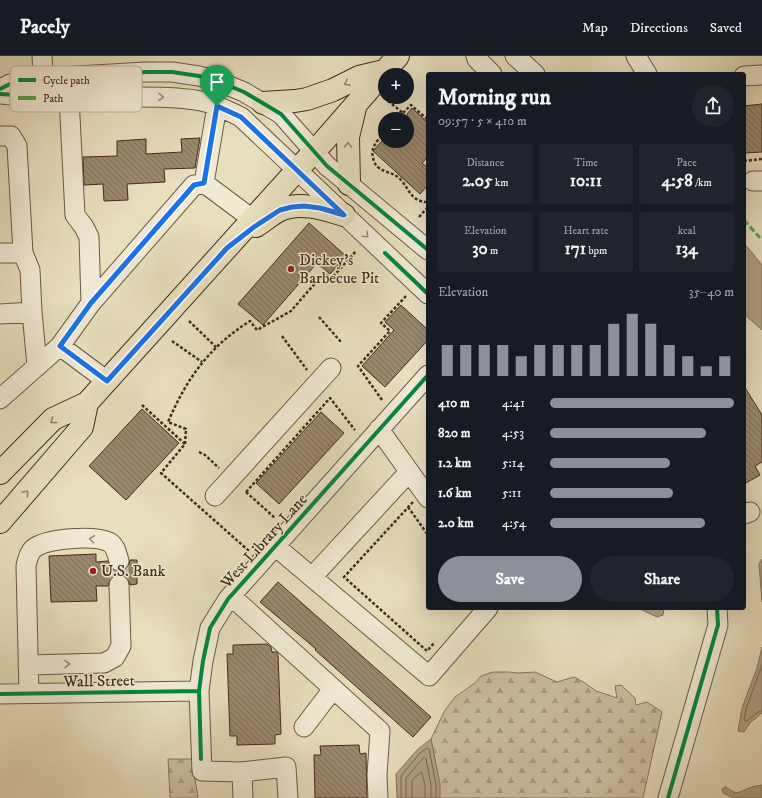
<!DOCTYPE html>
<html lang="en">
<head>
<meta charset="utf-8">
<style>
  body { margin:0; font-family:"IM FELL DW Pica",serif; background:#20242c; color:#f1f3f6; height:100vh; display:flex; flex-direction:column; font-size:15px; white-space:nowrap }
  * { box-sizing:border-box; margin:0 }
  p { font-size:13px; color:#9ea1a6 }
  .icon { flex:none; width:22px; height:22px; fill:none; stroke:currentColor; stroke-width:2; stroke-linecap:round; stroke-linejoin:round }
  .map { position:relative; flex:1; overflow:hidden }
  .side { position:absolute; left:426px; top:16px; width:320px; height:538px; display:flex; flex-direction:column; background:#171b24; border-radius:4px; box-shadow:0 4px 16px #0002 }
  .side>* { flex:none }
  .controls { position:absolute; left:378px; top:12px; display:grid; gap:8px }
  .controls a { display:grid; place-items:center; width:36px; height:36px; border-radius:50%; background:#171b24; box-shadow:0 4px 16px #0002; font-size:20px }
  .pin { position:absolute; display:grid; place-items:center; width:34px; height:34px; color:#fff; margin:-41px -17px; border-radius:50% 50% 50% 0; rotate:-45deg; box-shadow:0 0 4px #0007 }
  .pin .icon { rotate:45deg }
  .round { display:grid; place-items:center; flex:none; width:42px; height:42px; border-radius:21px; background:#20242c }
  .overview { display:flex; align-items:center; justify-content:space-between; height:68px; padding:0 12px }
  h1 { font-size:22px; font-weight:800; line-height:30px }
  .stats { display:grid; grid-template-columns:repeat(3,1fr); gap:6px; height:68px; padding:4px 12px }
  .stats div { display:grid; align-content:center; border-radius:4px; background:#20242c; text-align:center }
  .stats b { font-size:17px; font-weight:800 }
  .stats small { font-size:11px; font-weight:400 }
  .stats p { font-size:11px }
  .chart { height:112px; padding:8px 12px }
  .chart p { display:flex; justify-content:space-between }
  .chart svg { width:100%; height:72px; margin-top:4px; stroke:#8c9099; stroke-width:6 }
  .action { display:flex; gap:8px; margin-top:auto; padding:8px 12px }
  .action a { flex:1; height:46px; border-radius:24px; background:#8c9099; color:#fff; font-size:16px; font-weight:800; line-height:46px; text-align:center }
  .action a+a { background:#20242c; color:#f1f3f6 }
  ul { padding:0 12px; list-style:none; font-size:13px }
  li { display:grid; grid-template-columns:64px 48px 1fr; align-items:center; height:30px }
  li i { height:10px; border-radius:5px; background:#8c9099 }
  header { display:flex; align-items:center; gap:24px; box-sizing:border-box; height:56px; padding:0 20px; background:#171b24; border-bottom:1px solid #363941 }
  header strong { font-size:19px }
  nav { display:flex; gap:22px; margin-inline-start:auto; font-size:14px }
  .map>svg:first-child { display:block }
  .forest { fill:url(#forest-firs); stroke:#89765e }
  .water { fill:#b1a286; stroke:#86725a }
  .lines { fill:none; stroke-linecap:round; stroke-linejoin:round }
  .shore { stroke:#7c6650; stroke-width:1 }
  .building { fill:url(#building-back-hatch); stroke:#462b19 }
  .minor-tunnel { stroke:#c8bb9d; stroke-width:19; stroke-dasharray:19 10; stroke-linecap:butt }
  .minor-casing { stroke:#6e5842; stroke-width:21 }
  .major-casing { stroke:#462b19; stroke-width:24 }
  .path { stroke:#462b19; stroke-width:2.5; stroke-dasharray:3 2; stroke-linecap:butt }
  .minor { stroke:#f0ead5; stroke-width:19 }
  .major { stroke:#e8dfbe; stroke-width:22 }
  .quiet { stroke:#55a440; stroke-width:3; stroke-dasharray:6 3; stroke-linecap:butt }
  .cycleway-casing { stroke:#f0ead5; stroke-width:6 }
  .cycleway { stroke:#00873e; stroke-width:4 }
  .oneway { stroke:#97856c }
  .oneway2 { stroke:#9b8a77 }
  .route-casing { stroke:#fff; stroke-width:8 }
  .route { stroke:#1a73e8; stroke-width:5 }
  .poi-dot { fill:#8f2418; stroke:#f0ead5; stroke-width:1.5 }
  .labels { text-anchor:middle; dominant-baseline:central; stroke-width:3; stroke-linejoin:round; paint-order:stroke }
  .poi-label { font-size:16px; fill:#462b19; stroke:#f0ead5; text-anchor:start }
  .street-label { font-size:16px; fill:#462b19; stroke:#f0ead5 }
  .key { fill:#f0ead5; stroke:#bdb19d; stroke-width:1 }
  .key-label { font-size:11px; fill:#462b19 }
</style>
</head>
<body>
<header>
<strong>Pacely</strong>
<nav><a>Map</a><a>Directions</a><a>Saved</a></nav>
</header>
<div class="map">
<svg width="762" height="742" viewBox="0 0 762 742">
  <defs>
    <pattern id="forest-firs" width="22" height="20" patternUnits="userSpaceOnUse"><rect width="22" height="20" fill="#ccc0a2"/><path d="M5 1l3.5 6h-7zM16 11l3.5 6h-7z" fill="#a79c83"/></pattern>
    <pattern id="building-back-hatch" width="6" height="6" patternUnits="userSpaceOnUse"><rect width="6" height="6" fill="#9a896f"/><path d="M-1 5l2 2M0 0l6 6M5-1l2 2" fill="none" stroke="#7f705a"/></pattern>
  </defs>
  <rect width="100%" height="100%" fill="#e8dfbe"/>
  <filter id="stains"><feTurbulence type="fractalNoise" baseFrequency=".005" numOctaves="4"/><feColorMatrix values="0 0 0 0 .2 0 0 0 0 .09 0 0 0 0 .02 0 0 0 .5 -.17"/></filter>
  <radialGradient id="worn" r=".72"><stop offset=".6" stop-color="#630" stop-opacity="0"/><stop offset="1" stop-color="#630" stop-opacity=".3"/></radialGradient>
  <path class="forest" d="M 493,616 L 508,616 L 518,617 L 535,616 L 557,626 L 574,621 L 585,627 L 596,635 L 617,642 L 615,630 L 621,629 L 635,642 L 636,649 L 647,646 L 662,656 L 643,742 L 439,742 L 435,704 L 431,683 L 445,654 L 455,641 L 475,627 L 481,620 Z
    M 168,703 L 192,703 L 198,742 L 170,742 Z"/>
  <path class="water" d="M 744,187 L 762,209 L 762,274 L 744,258 Z
    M 762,503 L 762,546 L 759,508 Z
    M 638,552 L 664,552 L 663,559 L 657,561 Z
    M 762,591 L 762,657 L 750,667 L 744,676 L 738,675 L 742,652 L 757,612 Z
    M 431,683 L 440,728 L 440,742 L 397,742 L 396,718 L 417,694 Z
    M 762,729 L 762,742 L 733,742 L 723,737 L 722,733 L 726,731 C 738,740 738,736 749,732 C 753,730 758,730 762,729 Z"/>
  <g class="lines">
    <path class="shore" d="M 762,609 L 746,653 L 744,664 L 747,665 L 758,656 L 762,655
      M 401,742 L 401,720 L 420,697 L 427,692 L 429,693 L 436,728 L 436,742
      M 406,742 L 406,722 L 424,701 L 426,703 L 431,729 L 431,742
      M 412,742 L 412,724 L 421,716 L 422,717 L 425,729 L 425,742"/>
  </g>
  <path class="building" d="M 762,48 L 762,96 L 744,97 L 744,50 Z
    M 412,52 L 428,67 L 428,101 L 422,107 L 428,112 L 428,129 L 420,138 L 373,95 L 382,85 L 407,85 L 407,58 Z
    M 200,82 L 195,112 L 164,113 L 165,126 L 127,128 L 128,144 L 104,145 L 103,128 L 84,129 L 83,101 L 117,100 L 117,85 L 146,83 L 146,98 L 182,96 L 181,83 Z
    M 309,167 L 346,200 L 330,218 L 317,207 L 263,269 L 238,248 Z
    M 401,249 L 428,274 L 428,284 L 385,331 L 362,310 L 394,274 L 385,266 Z
    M 744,330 L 762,359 L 762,406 L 755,410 L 760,419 L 744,428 Z
    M 142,353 L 179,387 L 126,444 L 89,410 Z
    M 321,356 L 344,377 L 279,448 L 256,427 Z
    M 96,498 L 96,506 L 108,505 L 111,512 L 117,516 L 122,515 L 126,513 L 129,508 L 130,504 L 137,504 L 137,528 L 130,529 L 128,524 L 124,520 L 118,518 L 113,520 L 110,524 L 108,530 L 96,530 L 97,545 L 51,546 L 49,500 Z
    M 278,526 L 431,661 L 413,681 L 315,594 L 316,593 L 260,546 Z
    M 267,588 L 271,591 L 272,596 L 277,596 L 278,598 L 281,678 L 275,679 L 275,688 L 237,689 L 237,680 L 230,680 L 227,598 L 233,598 L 233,589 Z
    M 359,689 L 360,698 L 366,697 L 367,742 L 315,742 L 314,699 L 321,699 L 320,690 Z"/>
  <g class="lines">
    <path class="minor-tunnel" d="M 119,505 L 119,529"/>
    <g class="minor-casing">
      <path id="minor" d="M 42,0 L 44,35
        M 476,0 L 477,3 L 492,18
        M 515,0 L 535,18
        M 636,0 L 647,18
        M 744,20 L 762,19
        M 0,33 L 10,28 L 22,25 L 43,22 L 146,16 L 172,16 L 199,20 L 215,24 L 244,36 L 281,58 L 327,110 L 428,194
        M 0,38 C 47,43 94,40 141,41 C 161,41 182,41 201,45 C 216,48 228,55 241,61 L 428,238
        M 69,41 L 75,159 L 84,171 L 89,181 L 91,247
        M 0,80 L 11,80 L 17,90 L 23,197 L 0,197
        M 753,125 L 762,125
        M 204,127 L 217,50
        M 23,197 L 30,214 L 32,256
        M 0,258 L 32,256 L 37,310
        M 107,325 L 60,290 L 91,247 L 194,129 L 204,127 L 259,168
        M 0,343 L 60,290
        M 379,373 L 428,442
        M 215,440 L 331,312
        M 744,458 L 750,456
        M 275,490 L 429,620 L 488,552
        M 312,521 L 409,416
        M 231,540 L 380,675 L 377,719 L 378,742
        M 28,609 L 104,607 L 115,601 L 121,590 L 119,529
        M 0,638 L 199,635
        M 29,638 L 26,510 C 27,505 29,497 33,493 C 46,482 94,479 109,486 C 116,490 117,498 119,505
        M 304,671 L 333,633
        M 242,716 L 243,742
        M 288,742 L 286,711 L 242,716 L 202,715 L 199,635 L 203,605 L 210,572 L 228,543 L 428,319
        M 668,742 L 718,569 L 717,552"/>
    </g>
    <g class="major-casing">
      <path id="major" d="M 263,47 L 295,45 L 307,43 L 333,34 L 359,21 L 384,15
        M 349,128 L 348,81 L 355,52
        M 256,170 C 264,165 272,158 280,154 C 301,145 324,153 344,159
        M 0,417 L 53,363 L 87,347 L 297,114 L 323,86 L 398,0
        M 0,466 L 82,371 L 87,347"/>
    </g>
    <path class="path" d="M 388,45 L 403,57 L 397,63
      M 403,57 L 411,49 L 428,64
      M 385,76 C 377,85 369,92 374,105 C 375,108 376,110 379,112 C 386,117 395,117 401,124 C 410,134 411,146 428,146
      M 744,105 L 762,103
      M 419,161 L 428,151
      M 319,261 L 341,286
      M 189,265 L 216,291
      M 282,280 L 307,314
      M 172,285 L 202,306
      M 382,344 L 358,310 L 390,275 L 381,267 L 406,240
      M 142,349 L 185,388 L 161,417 L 249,495
      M 185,388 L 186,373 L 168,366 C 187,322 209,291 250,265 L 257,274 L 291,255 L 324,217 L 331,223 L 356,195
      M 199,396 L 205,399 L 219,412
      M 246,436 L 330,342 L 355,374
      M 246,436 L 275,462
      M 413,446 L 344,521 L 427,595 L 435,586
      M 408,451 L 428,479"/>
    <use href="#minor" class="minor"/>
    <use href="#major" class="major"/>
    <path class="quiet" d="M 744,164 L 762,184"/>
    <g class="cycleway-casing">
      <path id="cycleway" d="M 0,33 L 10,28 L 22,25 L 43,22 L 146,16 L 172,16 L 199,20 L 215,24 L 244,36 L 281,58 L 327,110 L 428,194
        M 0,38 L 44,41 L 69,41
        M 385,197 L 428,238
        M 0,638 L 199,635
        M 201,703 L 199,635 L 203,605 L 210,572 L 228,543 L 428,319
        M 668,742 L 718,569 L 717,552"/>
    </g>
    <use href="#cycleway" class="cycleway"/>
  </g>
  <defs><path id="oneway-chevron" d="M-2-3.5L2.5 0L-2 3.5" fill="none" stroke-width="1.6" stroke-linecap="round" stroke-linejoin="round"/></defs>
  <g class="oneway">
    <use href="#oneway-chevron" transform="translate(347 27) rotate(154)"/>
    <use href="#oneway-chevron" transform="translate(348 89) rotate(-88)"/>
    <use href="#oneway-chevron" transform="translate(53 365) rotate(143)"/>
    <use href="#oneway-chevron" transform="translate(26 437) rotate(-50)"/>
  </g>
  <g class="oneway2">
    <use href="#oneway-chevron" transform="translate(161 41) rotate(1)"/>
    <use href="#oneway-chevron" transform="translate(366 179) rotate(43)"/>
    <use href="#oneway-chevron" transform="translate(92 483) rotate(-173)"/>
    <use href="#oneway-chevron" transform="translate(67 608) rotate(-1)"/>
  </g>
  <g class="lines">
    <g class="route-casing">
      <path id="route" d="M 217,50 L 241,61 L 344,159 L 320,152 L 304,150 L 292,151 L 280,154 L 254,171 L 227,192 L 107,325 L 60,290 L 91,247 L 194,129 L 204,127 Z"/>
    </g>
    <use href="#route" class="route"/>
  </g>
  <g class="poi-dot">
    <circle cx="291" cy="213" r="4"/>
    <circle cx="93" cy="515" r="4"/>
  </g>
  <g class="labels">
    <g class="poi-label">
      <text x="299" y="204">Dickey's<tspan x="299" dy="18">Barbecue Pit</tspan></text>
      <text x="101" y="515">U.S. Bank</text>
    </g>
    <g class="street-label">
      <text transform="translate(264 485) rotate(-48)">West Library Lane</text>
      <text transform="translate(99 625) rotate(-1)">Wall Street</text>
    </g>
  </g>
  <rect x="10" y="10" width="132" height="46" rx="6" class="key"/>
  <rect x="18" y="22" width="18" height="4" fill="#00873e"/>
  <rect x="18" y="40" width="18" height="4" fill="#55a440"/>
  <g class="key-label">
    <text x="43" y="28">Cycle path</text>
    <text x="43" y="46">Path</text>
  </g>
  <rect width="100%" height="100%" filter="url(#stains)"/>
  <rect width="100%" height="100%" fill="url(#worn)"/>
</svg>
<div class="controls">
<a>+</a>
<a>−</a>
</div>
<div class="pin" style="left:217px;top:50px;background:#1e9e55"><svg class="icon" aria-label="arrive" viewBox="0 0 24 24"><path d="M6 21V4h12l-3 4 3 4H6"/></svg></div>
<section class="side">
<div class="overview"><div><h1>Morning run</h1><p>09:57 · 5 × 410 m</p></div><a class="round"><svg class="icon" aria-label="share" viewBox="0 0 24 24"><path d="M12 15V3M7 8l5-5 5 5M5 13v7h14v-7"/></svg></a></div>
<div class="stats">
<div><p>Distance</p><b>2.05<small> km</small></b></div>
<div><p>Time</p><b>10:11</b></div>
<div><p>Pace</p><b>4:58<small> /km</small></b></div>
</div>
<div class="stats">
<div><p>Elevation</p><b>30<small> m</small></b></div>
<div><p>Heart rate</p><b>171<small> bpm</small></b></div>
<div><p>kcal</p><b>134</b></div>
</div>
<div class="chart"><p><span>Elevation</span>35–40 m</p>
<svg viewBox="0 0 160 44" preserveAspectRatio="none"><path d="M5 44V25M15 44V25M25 44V25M35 44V25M45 44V32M55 44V25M65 44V25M75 44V25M85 44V25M95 44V12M105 44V6M115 44V12M125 44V25M135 44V32M145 44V38M155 44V32"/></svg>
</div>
<ul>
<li><b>410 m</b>4:41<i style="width:100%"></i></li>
<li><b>820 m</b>4:53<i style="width:85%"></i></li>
<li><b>1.2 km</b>5:14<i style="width:65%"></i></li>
<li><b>1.6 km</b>5:11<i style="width:67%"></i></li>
<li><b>2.0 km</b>4:54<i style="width:84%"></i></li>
</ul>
<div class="action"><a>Save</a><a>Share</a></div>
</section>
</div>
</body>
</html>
